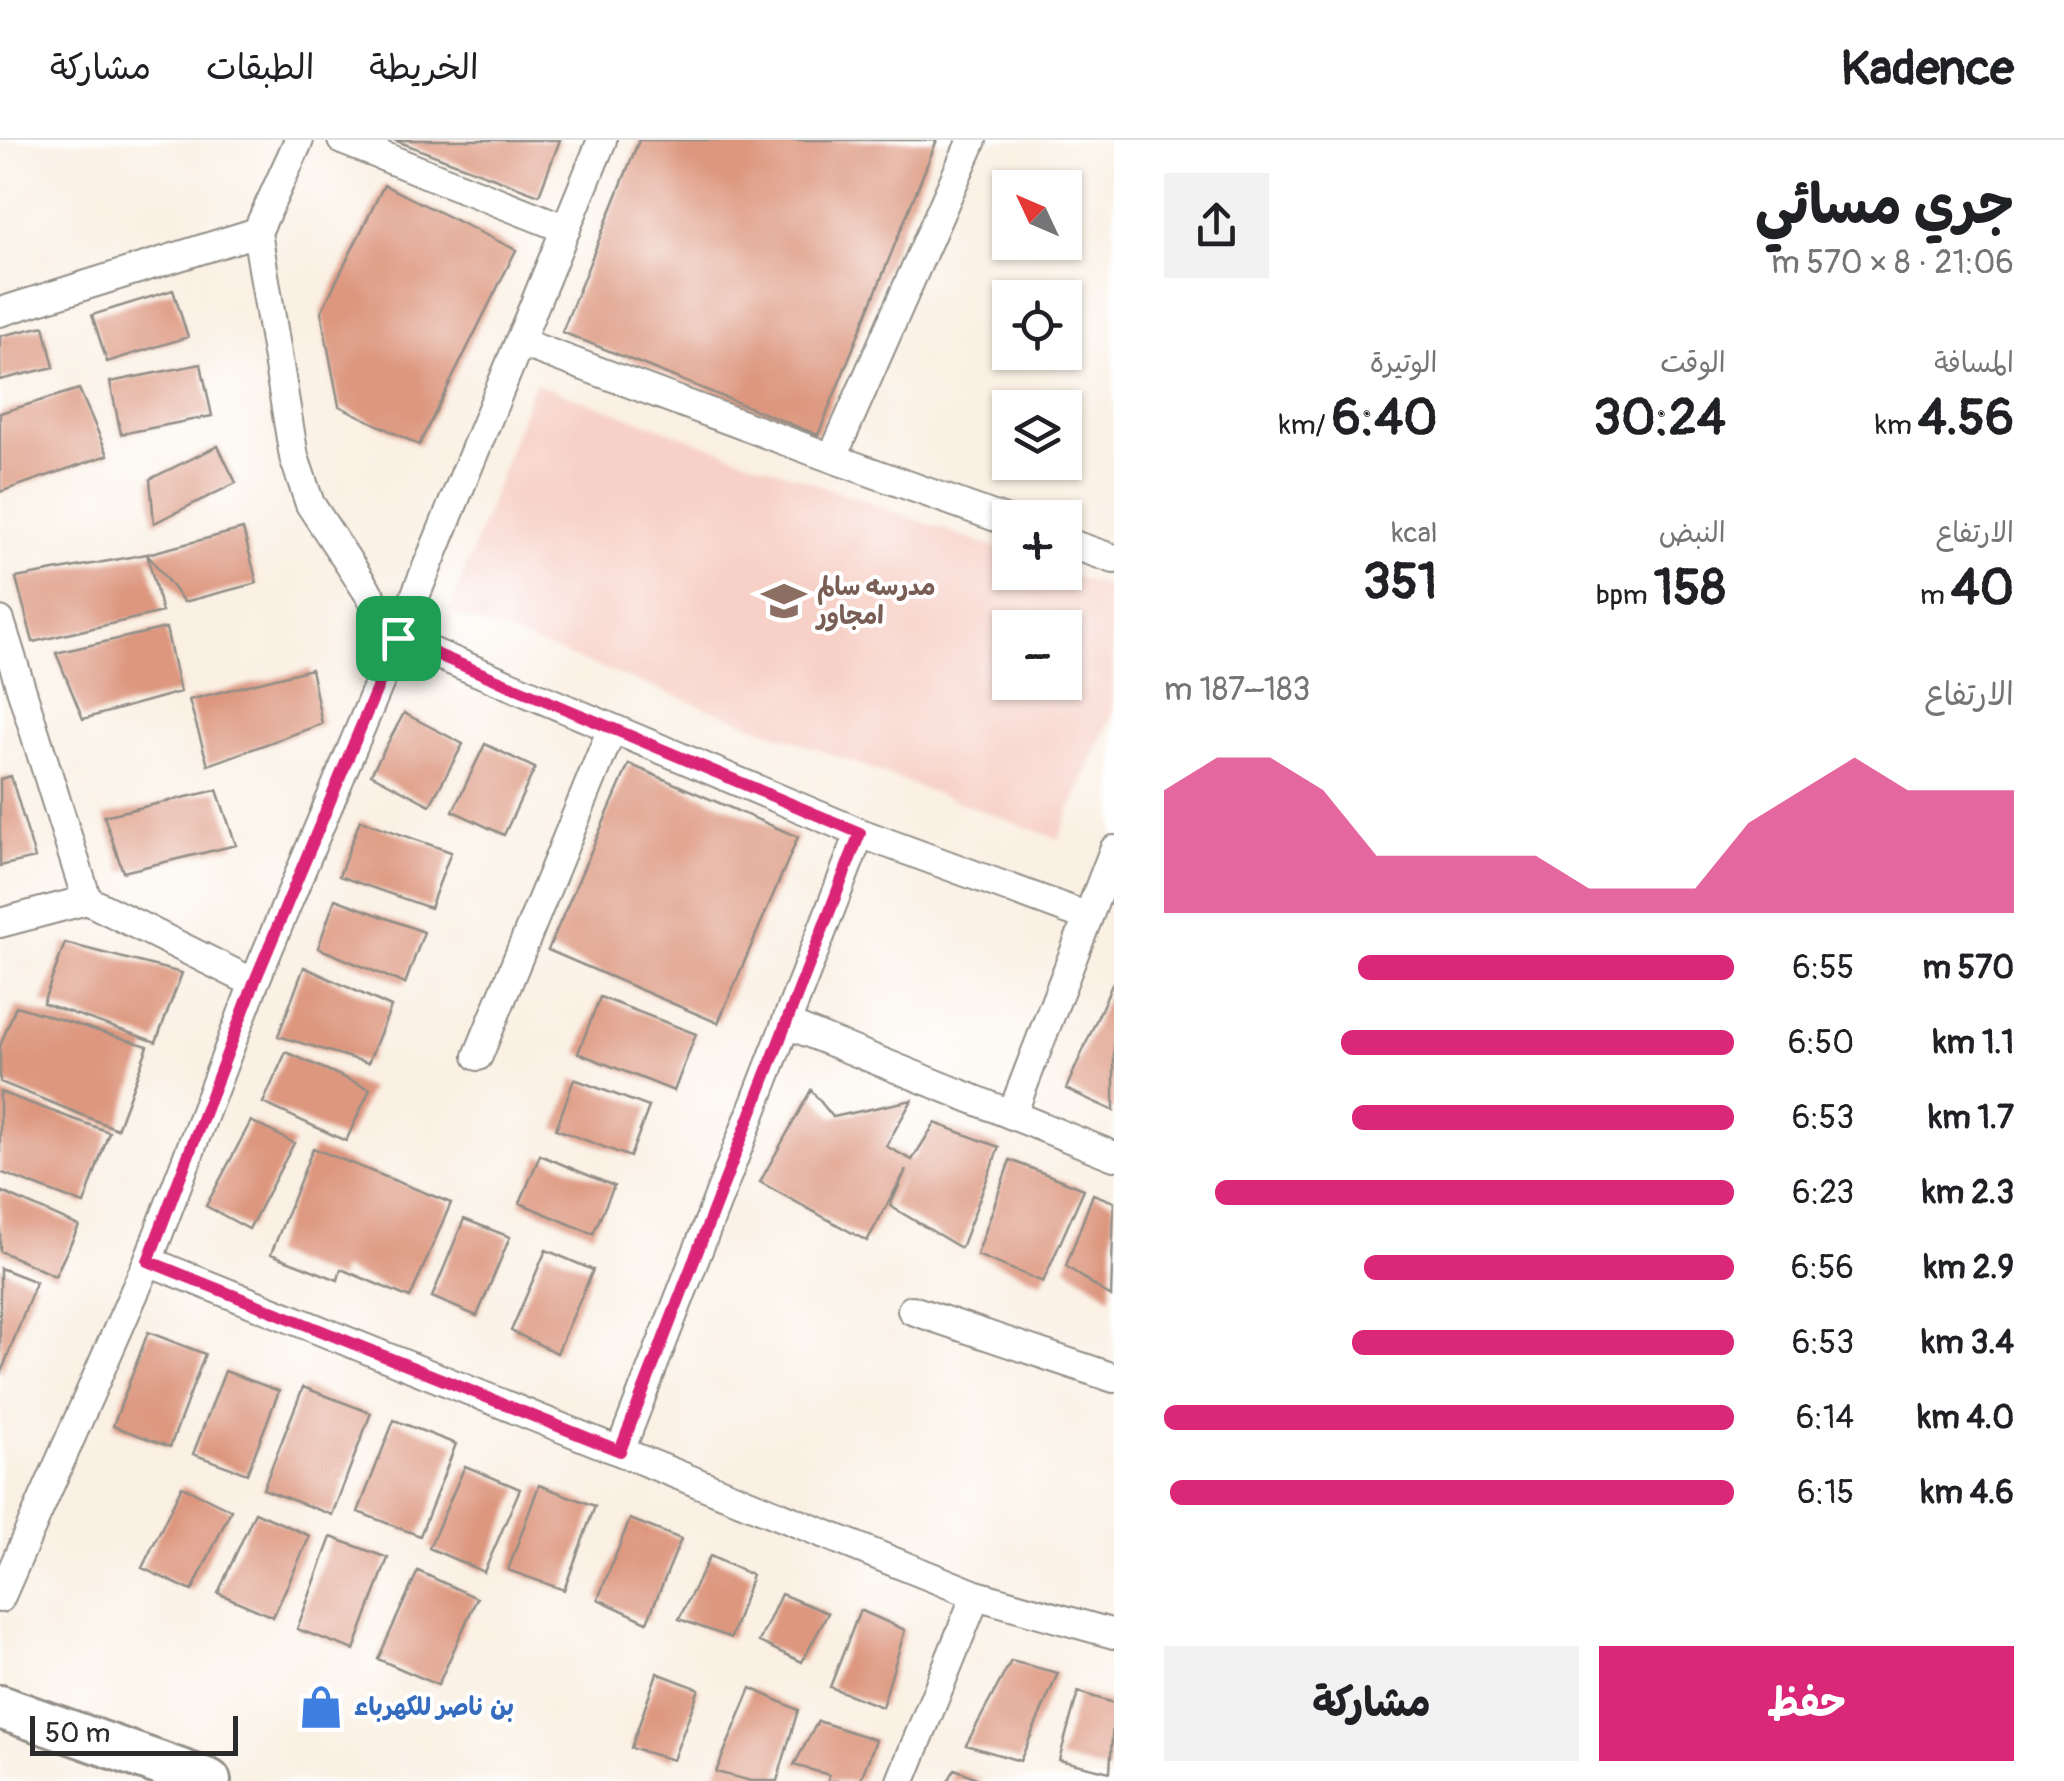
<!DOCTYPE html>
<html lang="ar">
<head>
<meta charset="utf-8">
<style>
  body { margin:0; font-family:Pangolin,"Playpen Sans Arabic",sans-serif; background:#f2f2f2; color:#202124; direction:rtl; height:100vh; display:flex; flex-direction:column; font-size:38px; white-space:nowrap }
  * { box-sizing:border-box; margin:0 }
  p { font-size:32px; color:#757577 }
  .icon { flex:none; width:55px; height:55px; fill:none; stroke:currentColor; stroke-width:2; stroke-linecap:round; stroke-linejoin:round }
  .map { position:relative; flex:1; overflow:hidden; direction:ltr }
  .sheet { display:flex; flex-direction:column; background:#fff; width:950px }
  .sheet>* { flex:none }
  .needle { width:65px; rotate:314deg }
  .fabs { position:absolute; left:992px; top:30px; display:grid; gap:20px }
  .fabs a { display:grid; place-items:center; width:90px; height:90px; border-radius:0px; background:#fff; box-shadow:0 2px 8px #0004; font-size:50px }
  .scale { position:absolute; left:30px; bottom:25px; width:208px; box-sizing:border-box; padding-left:10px; border:5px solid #2b2b2b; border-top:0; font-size:28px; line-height:35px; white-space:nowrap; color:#2b2b2b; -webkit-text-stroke:8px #fff; paint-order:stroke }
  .pin { position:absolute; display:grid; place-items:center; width:85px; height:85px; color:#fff; margin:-42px; border-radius:20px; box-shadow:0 5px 15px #0006 }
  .round { display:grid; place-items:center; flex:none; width:105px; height:105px; border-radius:0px; background:#f2f2f2 }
  .headline { display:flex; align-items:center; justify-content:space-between; height:170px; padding:0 50px }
  h1 { font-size:55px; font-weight:700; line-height:75px }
  .metrics { display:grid; grid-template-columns:repeat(3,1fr); gap:15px; height:170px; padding:10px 50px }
  .metrics div { display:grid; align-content:center }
  .metrics b { font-size:50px; font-weight:700 }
  .metrics small { font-size:28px; font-weight:400 }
  .metrics p { font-size:28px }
  .chart { height:280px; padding:20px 50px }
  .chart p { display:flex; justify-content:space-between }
  .chart svg { width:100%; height:180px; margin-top:10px; fill:#db2777; opacity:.7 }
  .primary-button { display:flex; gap:20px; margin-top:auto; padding:20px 50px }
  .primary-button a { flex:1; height:115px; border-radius:0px; background:#db2777; color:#fff; font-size:40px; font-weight:700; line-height:115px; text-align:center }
  .primary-button a+a { background:#f2f2f2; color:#202124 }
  ul { padding:0 50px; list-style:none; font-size:32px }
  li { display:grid; grid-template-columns:160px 120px 1fr; align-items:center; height:75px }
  li i { height:25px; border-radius:12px; background:#db2777 }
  header { display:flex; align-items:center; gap:60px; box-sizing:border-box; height:140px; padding:0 50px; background:#fff; border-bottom:2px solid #e0e0e0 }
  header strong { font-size:48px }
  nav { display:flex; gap:55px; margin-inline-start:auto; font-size:35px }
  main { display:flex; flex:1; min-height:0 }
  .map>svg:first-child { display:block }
  .built { fill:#f7d1c7; fill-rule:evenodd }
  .building { fill:#dd977f }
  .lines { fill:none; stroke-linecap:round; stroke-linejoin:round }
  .minor-casing { stroke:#928e87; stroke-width:32 }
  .primary-casing { stroke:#928e87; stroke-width:48 }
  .minor { stroke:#fff; stroke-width:28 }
  .primary { stroke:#fff; stroke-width:42 }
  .route-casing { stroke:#fff; stroke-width:20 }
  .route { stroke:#db2777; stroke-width:12 }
  .labels { text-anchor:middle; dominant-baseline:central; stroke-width:8; stroke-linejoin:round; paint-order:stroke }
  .education-label { font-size:25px; font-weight:bold; fill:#785e54; stroke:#fff; text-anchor:start }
  .shop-label { font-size:25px; font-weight:bold; fill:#366cbe; stroke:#fff; text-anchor:start }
</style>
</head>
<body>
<header>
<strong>Kadence</strong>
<nav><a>الخريطة</a><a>الطبقات</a><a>مشاركة</a></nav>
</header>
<main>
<section class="sheet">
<div class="headline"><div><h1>جري مسائي</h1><p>21:06 · 8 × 570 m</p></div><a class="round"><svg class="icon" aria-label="share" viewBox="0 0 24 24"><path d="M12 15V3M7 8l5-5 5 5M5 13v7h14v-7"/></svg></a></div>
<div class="metrics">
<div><p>المسافة</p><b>4.56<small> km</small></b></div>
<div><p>الوقت</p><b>30:24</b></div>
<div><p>الوتيرة</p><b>6:40<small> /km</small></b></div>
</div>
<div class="metrics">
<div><p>الارتفاع</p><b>40<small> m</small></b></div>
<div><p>النبض</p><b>158<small> bpm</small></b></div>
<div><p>kcal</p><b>351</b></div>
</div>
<div class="chart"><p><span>الارتفاع</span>183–187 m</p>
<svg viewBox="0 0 160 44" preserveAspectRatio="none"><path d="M0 44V14L10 6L20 6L30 14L40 30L50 30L60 30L70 30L80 38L90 38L100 38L110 22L120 14L130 6L140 14L150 14L160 14V44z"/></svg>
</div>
<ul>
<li><b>570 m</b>6:55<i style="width:66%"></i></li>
<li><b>1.1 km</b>6:50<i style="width:69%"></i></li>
<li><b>1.7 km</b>6:53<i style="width:67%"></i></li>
<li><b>2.3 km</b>6:23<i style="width:91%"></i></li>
<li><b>2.9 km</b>6:56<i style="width:65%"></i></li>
<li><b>3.4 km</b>6:53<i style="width:67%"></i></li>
<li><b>4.0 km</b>6:14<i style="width:100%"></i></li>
<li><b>4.6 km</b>6:15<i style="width:99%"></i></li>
</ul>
<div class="primary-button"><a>حفظ</a><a>مشاركة</a></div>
</section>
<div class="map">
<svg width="1114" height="1641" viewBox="0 0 1114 1641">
  <rect width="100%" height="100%" fill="#fff"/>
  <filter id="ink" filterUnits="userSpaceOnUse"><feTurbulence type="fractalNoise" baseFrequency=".01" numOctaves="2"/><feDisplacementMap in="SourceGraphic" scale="20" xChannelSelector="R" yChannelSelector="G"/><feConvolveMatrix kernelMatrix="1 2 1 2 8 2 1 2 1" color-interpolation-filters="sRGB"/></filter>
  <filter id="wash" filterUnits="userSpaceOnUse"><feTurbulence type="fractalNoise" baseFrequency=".0048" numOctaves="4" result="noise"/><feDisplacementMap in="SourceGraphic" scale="40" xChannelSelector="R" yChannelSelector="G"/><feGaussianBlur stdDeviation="2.25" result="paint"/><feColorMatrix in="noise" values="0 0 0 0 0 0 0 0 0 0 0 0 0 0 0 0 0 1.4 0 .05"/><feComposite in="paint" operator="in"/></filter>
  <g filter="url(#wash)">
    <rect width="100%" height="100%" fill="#faf0e3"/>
    <path class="built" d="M 534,243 L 1010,413 L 1010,432 L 1064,433 L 1114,450 L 1114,568 L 1058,699 L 450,472 ZM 1010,488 L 1065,488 L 1065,542 L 1010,542 Z"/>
    <g id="blocks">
      <path class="building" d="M 394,0 L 560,0 L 539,55 Z
        M 639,0 L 937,0 L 818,295 L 562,192 Z
        M 384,45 L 516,110 L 419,305 L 339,266 L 321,172 Z
        M 173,150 L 188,197 L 107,222 L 92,175 Z
        M 44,186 L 54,227 L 0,240 L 0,196 Z
        M 201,224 L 212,276 L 121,294 L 110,242 Z
        M 79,249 L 108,315 L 0,352 L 0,273 Z
        M 218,306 L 236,343 L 154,383 L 150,339 Z
        M 243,389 L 257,443 L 184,462 L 147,414 Z
        M 147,414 L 162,472 L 33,502 L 16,438 Z
        M 166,488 L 180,552 L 83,579 L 56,513 Z
        M 311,529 L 322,584 L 208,625 L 189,560 Z
        M 404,573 L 463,604 L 430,665 L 371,634 Z
        M 485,604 L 535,628 L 504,695 L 453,671 Z
        M 629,624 L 798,697 L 718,883 L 548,810 Z
        M 11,636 L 35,718 L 0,726 L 0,639 Z
        M 217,650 L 236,705 L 123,732 L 104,676 Z
        M 360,680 L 451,712 L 430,768 L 339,736 Z
        M 335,759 L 424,792 L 405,844 L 318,808 Z
        M 65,803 L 182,833 L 156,902 L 43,863 Z
        M 304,827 L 391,867 L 368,923 L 278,896 Z
        M 1114,840 L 1114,971 L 1066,949 Z
        M 600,857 L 696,894 L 674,951 L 578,913 Z
        M 16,866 L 148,906 L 117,989 L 0,942 L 0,906 Z
        M 286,912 L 370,949 L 346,1001 L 263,963 Z
        M 574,939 L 649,967 L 630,1017 L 556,989 Z
        M 811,950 L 833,977 L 912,960 L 886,1006 L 912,1020 L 935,983 L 999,1007 L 961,1108 L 890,1066 L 906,1030 L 867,1101 L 760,1042 Z
        M 0,952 L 109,992 L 84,1064 L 0,1032 Z
        M 251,981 L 294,1003 L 249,1089 L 206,1066 Z
        M 313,1008 L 451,1063 L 410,1158 L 341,1129 L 338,1140 L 271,1114 Z
        M 540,1015 L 614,1046 L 593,1094 L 520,1063 Z
        M 1010,1020 L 1084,1049 L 1043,1142 L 977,1115 Z
        M 0,1051 L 79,1086 L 55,1136 L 0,1111 Z
        M 1093,1054 L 1114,1062 L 1111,1157 L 1066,1126 Z
        M 464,1079 L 510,1097 L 477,1176 L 432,1157 Z
        M 546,1110 L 593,1130 L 557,1213 L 511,1191 Z
        M 0,1128 L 36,1142 L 1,1233 L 0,1232 Z
        M 148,1192 L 205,1214 L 170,1307 L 113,1286 Z
        M 225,1231 L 279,1251 L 247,1334 L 193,1314 Z
        M 303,1247 L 371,1273 L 332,1375 L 263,1349 Z
        M 394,1280 L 456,1304 L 420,1396 L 358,1372 Z
        M 465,1326 L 520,1349 L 484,1432 L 429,1408 Z
        M 539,1345 L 595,1366 L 564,1450 L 508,1430 Z
        M 182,1346 L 231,1370 L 192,1451 L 142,1428 Z
        M 255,1372 L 310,1396 L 273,1477 L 218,1453 Z
        M 630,1379 L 681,1399 L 647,1482 L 598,1459 Z
        M 331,1397 L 388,1418 L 354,1510 L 297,1489 Z
        M 710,1416 L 752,1435 L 731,1498 L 679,1479 Z
        M 418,1431 L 477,1458 L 438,1545 L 378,1519 Z
        M 781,1454 L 828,1473 L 802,1522 L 759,1502 Z
        M 860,1470 L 905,1490 L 882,1567 L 830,1547 Z
        M 1011,1521 L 1058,1533 L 1020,1621 L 966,1605 Z
        M 657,1533 L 699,1549 L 673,1620 L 631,1608 Z
        M 751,1548 L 798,1570 L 777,1641 L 751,1641 L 716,1632 Z
        M 1078,1552 L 1114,1563 L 1110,1632 L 1059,1620 Z
        M 818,1581 L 876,1600 L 860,1641 L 828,1641 L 829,1635 L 794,1625 Z
        M 955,1629 L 984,1641 L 948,1641 Z"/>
    </g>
  </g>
  <g filter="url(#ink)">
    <use href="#blocks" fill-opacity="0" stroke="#928e87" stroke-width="2.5"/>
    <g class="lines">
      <g class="minor-casing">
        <path id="minor" d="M 342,0 L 566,89
          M 602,0 L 398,498 L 860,693 L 1088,777
          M 0,172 L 257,92
          M 519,202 L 832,318 L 972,0
          M 832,318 L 1010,382
          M 1065,402 L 1114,419
          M 0,481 L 87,760 L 254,843
          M 0,783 L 87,760
          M 787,884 L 1114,1016
          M 478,916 L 611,591
          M 1012,974 L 1114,710
          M 148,1121 L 976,1455 L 1114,1494
          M 912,1170 L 1114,1238
          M 620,1311 L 860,693
          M 0,1458 L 148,1121 L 254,843 L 398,498 L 310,364 L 294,317 L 257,92 L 299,0
          M 901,1641 L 976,1455"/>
      </g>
      <g class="primary-casing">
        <path id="primary" d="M 0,1567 L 209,1641"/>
      </g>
      <use href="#minor" class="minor"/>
      <use href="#primary" class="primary"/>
    </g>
  </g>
  <g class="lines" filter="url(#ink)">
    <g class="route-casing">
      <path id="route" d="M 398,498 L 860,693 L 620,1311 L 148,1121 L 254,843 Z"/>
    </g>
    <use href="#route" class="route"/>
  </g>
  <defs>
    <g id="school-bare" transform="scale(3.45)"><path d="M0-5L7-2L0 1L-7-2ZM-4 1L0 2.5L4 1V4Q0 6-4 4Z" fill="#8d6e63" stroke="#fff" stroke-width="2.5" paint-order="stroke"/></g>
    <g id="shop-bare" transform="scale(3.45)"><path d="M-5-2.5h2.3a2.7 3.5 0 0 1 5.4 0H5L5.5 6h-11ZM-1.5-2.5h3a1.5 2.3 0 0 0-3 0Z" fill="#3f7fe0" stroke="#fff" stroke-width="2.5" paint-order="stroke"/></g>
  </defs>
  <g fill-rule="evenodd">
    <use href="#school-bare" x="784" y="461"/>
    <use href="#shop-bare" x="321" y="1567"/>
  </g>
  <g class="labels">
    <g class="education-label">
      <text x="817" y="447">مدرسه سالم<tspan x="817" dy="29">امجاور</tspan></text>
    </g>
    <g class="shop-label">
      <text x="354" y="1567">بن ناصر للكهرباء</text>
    </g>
  </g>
</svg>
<div class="fabs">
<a><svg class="needle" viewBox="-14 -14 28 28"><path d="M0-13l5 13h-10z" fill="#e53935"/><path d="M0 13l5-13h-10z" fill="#757577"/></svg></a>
<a><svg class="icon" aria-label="locate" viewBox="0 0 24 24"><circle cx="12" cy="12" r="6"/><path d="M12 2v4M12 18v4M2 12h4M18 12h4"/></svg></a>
<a><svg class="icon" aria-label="layers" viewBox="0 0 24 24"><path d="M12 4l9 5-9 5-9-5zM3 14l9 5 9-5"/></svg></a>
<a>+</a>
<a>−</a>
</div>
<div class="scale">50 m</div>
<div class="pin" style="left:398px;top:498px;background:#1e9e55"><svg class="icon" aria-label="arrive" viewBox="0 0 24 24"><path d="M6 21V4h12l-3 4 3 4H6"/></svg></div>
</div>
</main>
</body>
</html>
